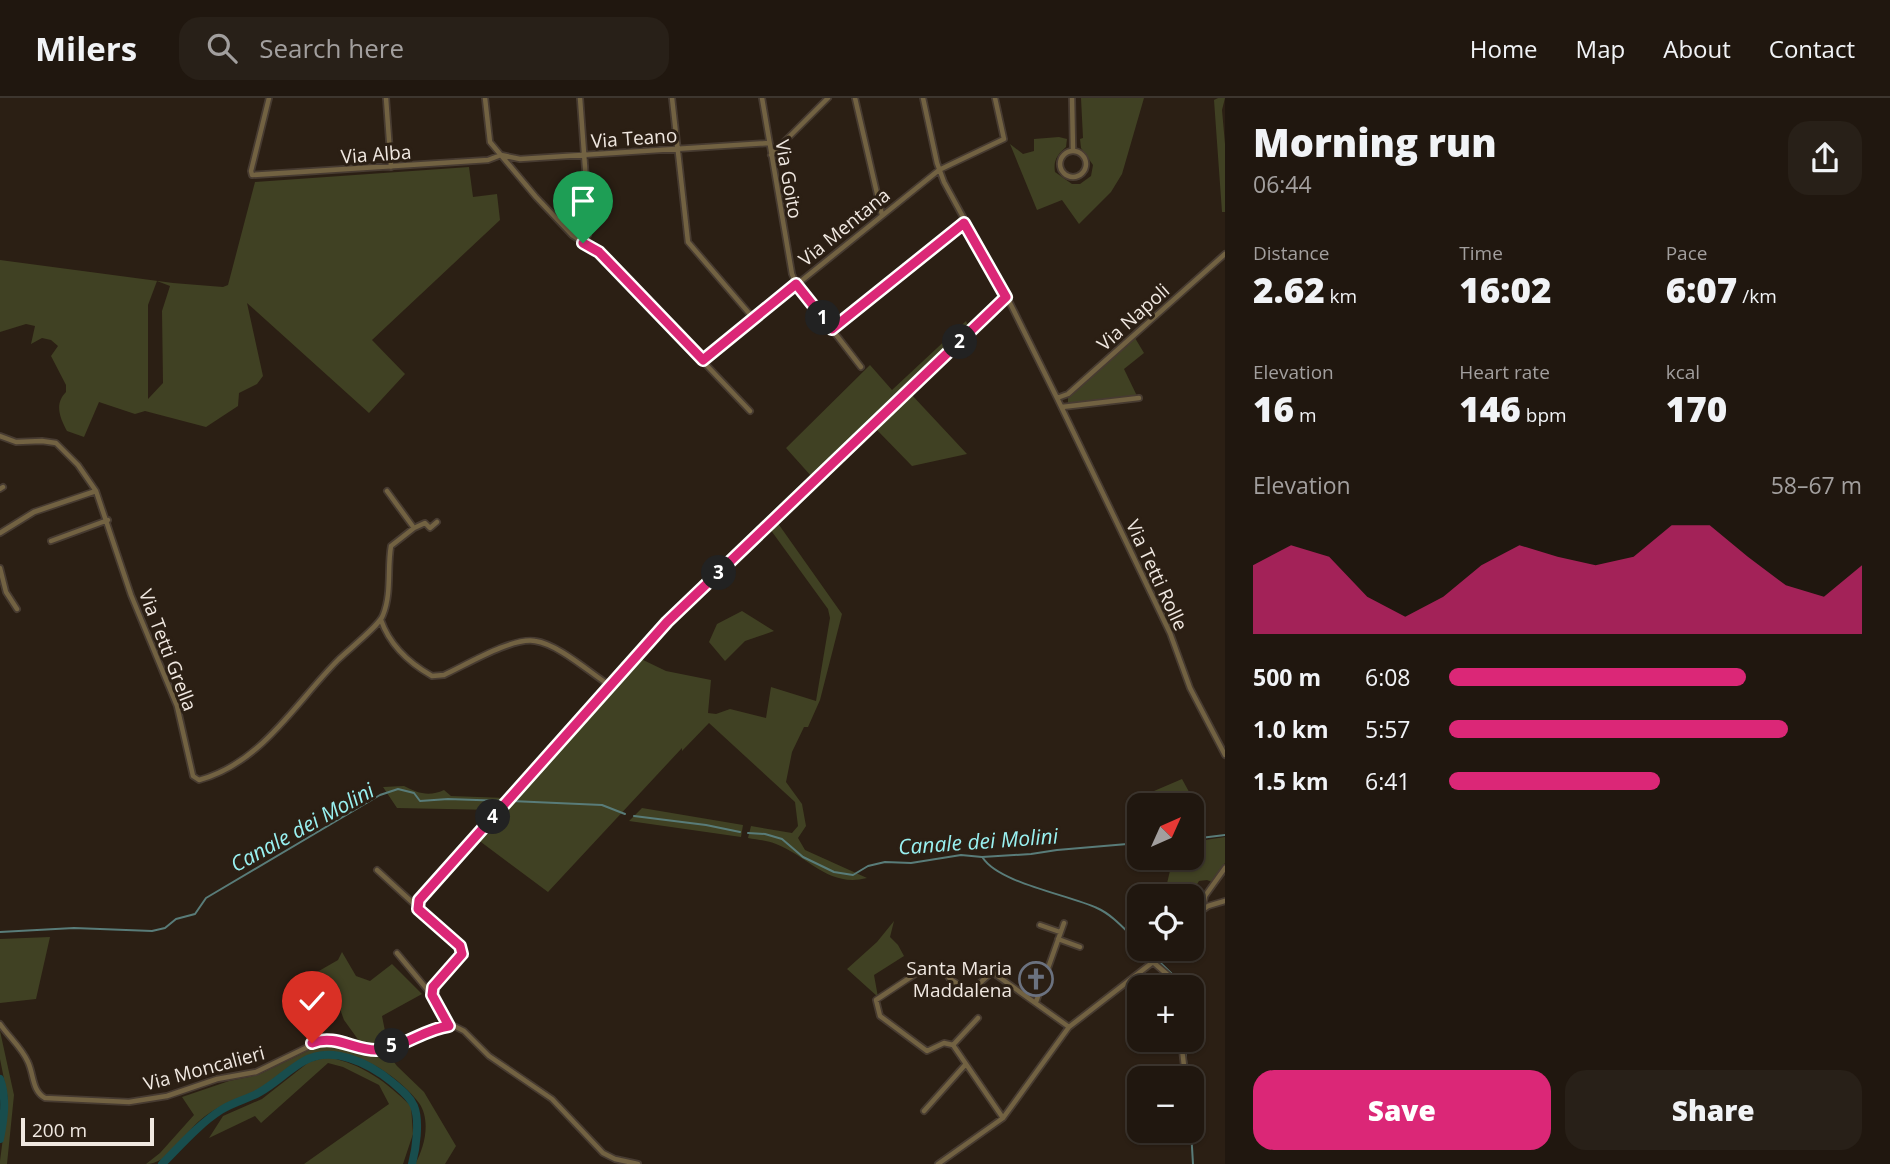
<!DOCTYPE html>
<html lang="en">
<head>
<meta charset="utf-8">
<style>
  body { margin:0; font-family:"Open Sans",sans-serif; background:#282018; color:#f1f3f6; height:100vh; display:flex; flex-direction:column; font-size:26px; white-space:nowrap }
  * { box-sizing:border-box; margin:0 }
  p { font-size:23px; color:#a29f9e }
  .icon { flex:none; width:38px; height:38px; fill:none; stroke:currentColor; stroke-width:2; stroke-linecap:round; stroke-linejoin:round }
  .map { position:relative; flex:1; overflow:hidden }
  .sheet { display:flex; flex-direction:column; background:#20170f; width:665px }
  .sheet>* { flex:none }
  .needle { width:46px; rotate:45deg }
  .controls { position:absolute; left:1127px; top:695px; display:grid; gap:14px }
  .controls a { display:grid; place-items:center; width:77px; height:77px; border-radius:14px; background:#20170f; box-shadow:0 2px 5px #0004,0 0 0 2px #3d362f; font-size:35px }
  .scale { position:absolute; left:21px; bottom:18px; width:133px; box-sizing:border-box; padding-left:7px; border:4px solid #f0e8e1; border-top:0; font-size:19px; line-height:24px; white-space:nowrap; color:#f0e8e1; -webkit-text-stroke:5px #2b1f14; paint-order:stroke }
  .pin { position:absolute; display:grid; place-items:center; width:60px; height:60px; color:#fff; margin:-72px -30px; border-radius:50% 50% 50% 0; rotate:-45deg; box-shadow:0 0 7px #0007 }
  .pin .icon { rotate:45deg }
  .km { position:absolute; width:35px; height:35px; margin:-18px; border-radius:50%; background:#222; color:#fff; font-size:19px; line-height:35px; text-align:center }
  .round { display:grid; place-items:center; flex:none; width:74px; height:74px; border-radius:21px; background:#282018 }
  .head { display:flex; align-items:center; justify-content:space-between; height:119px; padding:0 28px }
  h1 { font-size:38px; font-weight:800; line-height:52px }
  .metrics { display:grid; grid-template-columns:repeat(3,1fr); gap:10px; height:119px; padding:7px 28px }
  .metrics div { display:grid; align-content:center }
  .metrics b { font-size:35px; font-weight:800 }
  .metrics small { font-size:19px; font-weight:400 }
  .metrics p { font-size:19px }
  .chart { height:196px; padding:14px 28px }
  .chart p { display:flex; justify-content:space-between }
  .chart svg { width:100%; height:126px; margin-top:7px; fill:#db2777; opacity:.7 }
  .cta { display:flex; gap:14px; margin-top:auto; padding:14px 28px }
  .cta a { flex:1; height:80px; border-radius:21px; background:#db2777; color:#fff; font-size:28px; font-weight:800; line-height:80px; text-align:center }
  .cta a+a { background:#282018; color:#f1f3f6 }
  ul { padding:0 28px; list-style:none; font-size:23px }
  li { display:grid; grid-template-columns:112px 84px 1fr; align-items:center; height:52px }
  li i { height:18px; border-radius:9px; background:#db2777 }
  header { display:flex; align-items:center; gap:42px; box-sizing:border-box; height:98px; padding:0 35px; background:#20170f; border-bottom:2px solid #3d362f }
  header strong { font-size:33px }
  nav { display:flex; gap:38px; margin-inline-start:auto; font-size:24px }
  .search { width:490px; height:63px; background:#282018; display:flex; align-items:center; gap:18px; box-sizing:border-box; padding:0 24px; border-radius:21px; color:#a29f9e; font-size:26px }
  main { display:flex; flex:1; min-height:0 }
  .map>svg:first-child { display:block }
  .green { fill:#404123; fill-rule:evenodd }
  .lines { fill:none; stroke-linecap:round; stroke-linejoin:round }
  .stream { stroke:#597c79; stroke-width:2 }
  .river { stroke:#184d4d; stroke-width:8 }
  .minor-casing { stroke:#473b31; stroke-width:8 }
  .minor { stroke:#726242; stroke-width:4.5 }
  .route-casing { stroke:#fff; stroke-width:14 }
  .route { stroke:#db2777; stroke-width:9 }
  .labels { text-anchor:middle; dominant-baseline:central; stroke-width:6; stroke-linejoin:round; paint-order:stroke }
  .street-label { font-size:19px; fill:#f0e8e1; stroke:#2b1f14 }
  .poi-label { font-size:19px; fill:#f0e8e1; stroke:#2b1f14; text-anchor:end }
  .water-label { font-size:21px; font-style:italic; fill:#99f1f1; stroke:#2b1f14 }
</style>
</head>
<body>
<header>
<strong>Milers</strong>
<div class="search"><svg class="icon" aria-label="search" viewBox="0 0 24 24"><circle cx="10" cy="10" r="6"/><path d="M15 15l6 6"/></svg>Search here</div>
<nav><a>Home</a><a>Map</a><a>About</a><a>Contact</a></nav>
</header>
<main>
<div class="map">
<svg width="1225" height="1066" viewBox="0 0 1225 1066">
  <rect width="100%" height="100%" fill="#2b1f14"/>
  <path class="green" d="M 1081,0 L 1144,0 L 1122,76 L 1111,94 L 1079,126 L 1062,102 L 1037,112 L 1010,46 L 1023,56 L 1034,53 L 1034,41 L 1059,39 L 1067,41 L 1066,49 C 1058,56 1053,62 1055,74 L 1072,86 L 1080,86 L 1091,78 L 1093,67 L 1081,50 L 1080,41 L 1083,40 Z
    M 1218,0 L 1225,0 L 1222,12 L 1225,46 L 1225,114 L 1222,114 L 1214,2 Z
    M 469,69 L 473,99 L 497,96 L 500,122 L 372,242 L 405,276 L 369,315 L 247,205 L 263,278 L 257,286 L 239,295 L 238,308 L 206,329 L 145,313 L 135,316 L 99,304 L 84,339 L 67,333 C 60,320 54,306 66,294 L 66,287 L 51,258 L 58,248 L 51,242 L 42,240 L 31,246 L 35,228 L 26,226 L 0,234 L 0,162 L 173,185 L 223,189 L 228,187 L 255,84 ZM 157,183 L 170,188 L 162,213 L 163,285 L 148,301 L 148,207 Z
    M 966,223 L 969,229 L 822,374 L 812,379 L 786,350 L 870,267 L 892,292 Z
    M 1135,240 L 1144,255 L 1124,271 L 1137,298 L 1068,305 L 1068,300 Z
    M 910,295 L 967,356 L 912,368 L 876,331 Z
    M 777,424 L 842,516 L 820,602 L 808,629 L 804,629 L 792,654 L 786,684 L 802,706 L 806,728 L 798,740 L 805,752 L 867,780 C 829,790 809,759 776,746 C 768,742 757,742 748,740 L 751,728 L 792,735 L 798,728 L 795,704 L 709,625 L 682,653 L 682,650 L 548,794 L 477,741 L 639,560 L 666,573 L 711,582 L 708,615 L 716,616 L 730,611 L 766,620 L 771,589 L 816,603 L 830,520 L 828,511 L 770,431 Z
    M 742,513 L 774,533 L 745,543 L 725,563 L 709,544 L 717,526 Z
    M 1182,681 L 1199,712 L 1192,716 L 1192,707 L 1167,707 L 1154,693 Z
    M 404,688 C 417,695 429,699 444,692 L 451,698 L 505,700 L 495,712 L 397,710 L 383,689 Z
    M 642,710 L 743,727 L 741,739 L 629,723 Z
    M 1225,739 L 1225,765 L 1212,784 L 1207,782 L 1199,783 L 1190,798 L 1164,798 L 1173,760 L 1192,760 L 1192,744 Z
    M 894,823 L 890,839 L 898,847 L 904,858 L 874,877 L 878,899 L 847,871 L 877,844 Z
    M 50,839 L 36,901 L 0,905 L 0,841 Z
    M 342,854 L 356,878 L 370,883 L 392,866 L 422,896 L 382,918 L 388,948 L 378,949 L 362,947 L 344,922 L 336,900 L 305,881 L 338,862 Z
    M 0,933 L 14,997 L 7,1066 L 0,1066 L 0,1063 L 8,1001 L 0,961 Z
    M 324,945 C 345,947 365,953 387,955 L 397,968 L 424,994 L 456,1048 L 445,1066 L 415,1066 C 425,1049 431,1022 419,1005 C 399,977 347,944 313,956 C 293,963 277,980 259,991 C 238,1002 216,1007 198,1024 C 183,1038 168,1066 146,1066 L 160,1055 L 194,1017 L 182,999 L 229,983 L 258,977 Z
    M 328,959 C 364,967 385,983 411,1008 L 413,1036 L 403,1066 L 304,1066 L 389,1006 L 379,987 L 343,969 L 328,965 L 261,1025 L 255,1018 L 209,1040 L 223,1018 L 262,1001 L 309,964 Z"/>
  <g class="lines">
    <path class="stream" d="M 511,703 L 602,707 L 625,716
      M 634,718 L 706,727 L 740,734
      M 748,735 L 765,736 L 782,741 L 803,759 L 834,774 L 853,777 L 868,768 L 885,764 L 911,765 L 961,757 L 982,759 L 1031,756 L 1057,752 L 1139,745
      M 1192,741 L 1225,737
      M 983,760 C 999,785 1069,797 1097,810 C 1113,817 1126,833 1139,845
      M 0,834 L 74,830 L 152,833 L 165,830 L 176,821 L 195,816 L 206,800 L 380,697 L 398,691 L 414,695 L 420,703 L 448,701 L 505,703
      M 1145,850 L 1173,877 L 1177,889
      M 1185,942 L 1187,980
      M 1191,1032 L 1193,1066"/>
    <path class="river" d="M 0,981 C 7,1000 4,1021 0,1041
      M 162,1066 C 181,1047 199,1026 221,1012 C 233,1004 248,1001 260,994 C 276,985 288,972 304,963 C 332,947 369,965 392,984 C 400,991 410,998 414,1008 C 420,1023 416,1051 412,1066"/>
    <g class="minor-casing">
      <path id="minor" d="M 269,0 L 251,73 L 252,77 L 488,62 L 501,57 L 520,61 L 769,45
        M 386,0 L 391,69
        M 485,0 L 490,44 L 536,99 L 572,137 L 599,154 L 750,313
        M 580,0 L 589,124 L 588,137 L 583,145
        M 672,0 L 688,144 L 754,221
        M 762,0 L 792,176 L 796,185 L 861,269
        M 855,0 L 882,117
        M 923,0 L 937,65 L 944,84 L 1011,207 L 1057,300 L 1170,535 L 1190,590 L 1225,657
        M 1072,0 L 1073,52
        M1060 66a13 13 0 1 1 26 0a13 13 0 1 1-26 0Z
        M 771,57 L 828,0
        M 832,231 L 964,125
        M 703,262 L 939,72 L 1004,41 L 995,0
        M 1057,300 L 1068,296 L 1225,156
        M 1062,309 L 1139,300
        M 0,338 L 16,344 L 42,343 L 56,345 L 78,367 L 96,393 L 131,497 L 177,608 L 193,678 L 199,682 C 262,665 295,605 338,562 C 348,552 380,527 383,517 C 392,495 387,470 391,448 L 414,430 L 425,425 L 430,430 L 437,424
        M 0,391 L 3,389
        M 387,393 L 414,430
        M 0,435 L 34,414 L 96,393
        M 51,443 L 108,422
        M 0,470 L 6,494 L 17,511
        M 381,522 C 390,548 409,565 432,578 L 444,577 C 466,567 512,539 535,543 C 558,546 589,574 609,587
        M 377,772 L 460,848 L 462,856 L 459,861 C 427,895 427,887 449,928
        M 418,812 L 419,802 L 667,524 L 1006,199
        M 1202,812 L 1205,798 L 1225,770
        M 1192,820 L 1208,808 L 1225,803
        M 1040,827 L 1060,834
        M 1058,841 L 1080,849
        M 397,855 L 431,896
        M 1153,864 L 1169,878 L 1174,889
        M 1036,904 L 1064,825
        M 0,926 C 9,939 22,950 28,964 C 34,977 32,993 45,1000 L 129,1004 L 167,998 L 217,981 L 256,974 L 322,942 L 376,952 L 386,950 L 434,932 L 454,928 L 464,933 L 489,958 L 552,1001 L 603,1055 L 615,1061 L 638,1066
        M 1181,942 L 1184,968
        M 953,947 L 944,945 L 927,953 L 880,918 L 876,902 L 926,869 L 944,872 L 950,881 L 970,894 L 992,874 L 1069,929
        M 953,947 L 1003,1020
        M 953,947 L 978,920
        M 924,1013 L 965,967
        M 938,1066 L 1003,1020 L 1069,929 L 1153,864 L 1165,850"/>
    </g>
    <use href="#minor" class="minor"/>
  </g>
  <g class="lines">
    <g class="route-casing">
      <path id="route" d="M 312,945 C 335,936 354,952 376,952 C 402,951 424,931 449,928 L 432,897 L 433,889 L 462,856 L 460,848 L 418,811 L 419,802 L 667,524 L 1006,199 L 964,125 L 832,231 L 796,186 L 703,262 L 599,154 L 583,145"/>
    </g>
    <use href="#route" class="route"/>
  </g>
  <defs>
    <g id="church-ring" transform="scale(1.75)"><circle r="9.5" fill="#2b1f14" stroke="#6b7280" stroke-width="1.5"/><path d="M-1.2-6h2.4v3.5h3.3v2.4h-3.3V6h-2.4V-.1h-3.3v-2.4h3.3Z" fill="#6b7280"/></g>
  </defs>
  <g fill-rule="evenodd">
    <use href="#church-ring" x="1036" y="881"/>
  </g>
  <g class="labels">
    <g class="street-label">
      <text transform="translate(634 40) rotate(-4)">Via Teano</text>
      <text transform="translate(376 56) rotate(-4)">Via Alba</text>
      <text transform="translate(789 81) rotate(80)">Via Goito</text>
      <text transform="translate(844 129) rotate(-39)">Via Mentana</text>
      <text transform="translate(1133 219) rotate(-42)">Via Napoli</text>
      <text transform="translate(1157 477) rotate(65)">Via Tetti Rolle</text>
      <text transform="translate(168 552) rotate(69)">Via Tetti Grella</text>
      <text transform="translate(204 970) rotate(-15)">Via Moncalieri</text>
    </g>
    <g class="poi-label">
      <text x="1012" y="870">Santa Maria<tspan x="1012" dy="22">Maddalena</tspan></text>
    </g>
    <g class="water-label">
      <text transform="translate(302 729) rotate(-29)">Canale dei Molini</text>
      <text transform="translate(978 743) rotate(-4)">Canale dei Molini</text>
    </g>
  </g>
</svg>
<div class="controls">
<a><svg class="needle" viewBox="-14 -14 28 28"><path d="M0-13l5 13h-10z" fill="#e53935"/><path d="M0 13l5-13h-10z" fill="#a29f9e"/></svg></a>
<a><svg class="icon" aria-label="locate" viewBox="0 0 24 24"><circle cx="12" cy="12" r="6"/><path d="M12 2v4M12 18v4M2 12h4M18 12h4"/></svg></a>
<a>+</a>
<a>−</a>
</div>
<div class="scale">200 m</div>
<div class="pin" style="left:583px;top:145px;background:#1e9e55"><svg class="icon" aria-label="arrive" viewBox="0 0 24 24"><path d="M6 21V4h12l-3 4 3 4H6"/></svg></div>
<div class="pin" style="left:312px;top:945px;background:#d93025"><svg class="icon" aria-label="check" viewBox="0 0 24 24"><path d="M5 12l5 5 9-10"/></svg></div>
<b class="km" style="left:823px;top:220px">1</b>
<b class="km" style="left:960px;top:244px">2</b>
<b class="km" style="left:719px;top:475px">3</b>
<b class="km" style="left:493px;top:719px">4</b>
<b class="km" style="left:392px;top:948px">5</b>
</div>
<section class="sheet">
<div class="head"><div><h1>Morning run</h1><p>06:44</p></div><a class="round"><svg class="icon" aria-label="share" viewBox="0 0 24 24"><path d="M12 15V3M7 8l5-5 5 5M5 13v7h14v-7"/></svg></a></div>
<div class="metrics">
<div><p>Distance</p><b>2.62<small> km</small></b></div>
<div><p>Time</p><b>16:02</b></div>
<div><p>Pace</p><b>6:07<small> /km</small></b></div>
</div>
<div class="metrics">
<div><p>Elevation</p><b>16<small> m</small></b></div>
<div><p>Heart rate</p><b>146<small> bpm</small></b></div>
<div><p>kcal</p><b>170</b></div>
</div>
<div class="chart"><p><span>Elevation</span>58–67 m</p>
<svg viewBox="0 0 160 44" preserveAspectRatio="none"><path d="M0 44V20L10 13L20 17L30 31L40 38L50 31L60 20L70 13L80 17L90 20L100 17L110 6L120 6L130 17L140 27L150 31L160 20V44z"/></svg>
</div>
<ul>
<li><b>500 m</b>6:08<i style="width:72%"></i></li>
<li><b>1.0 km</b>5:57<i style="width:82%"></i></li>
<li><b>1.5 km</b>6:41<i style="width:51%"></i></li>
</ul>
<div class="cta"><a>Save</a><a>Share</a></div>
</section>
</main>
</body>
</html>
